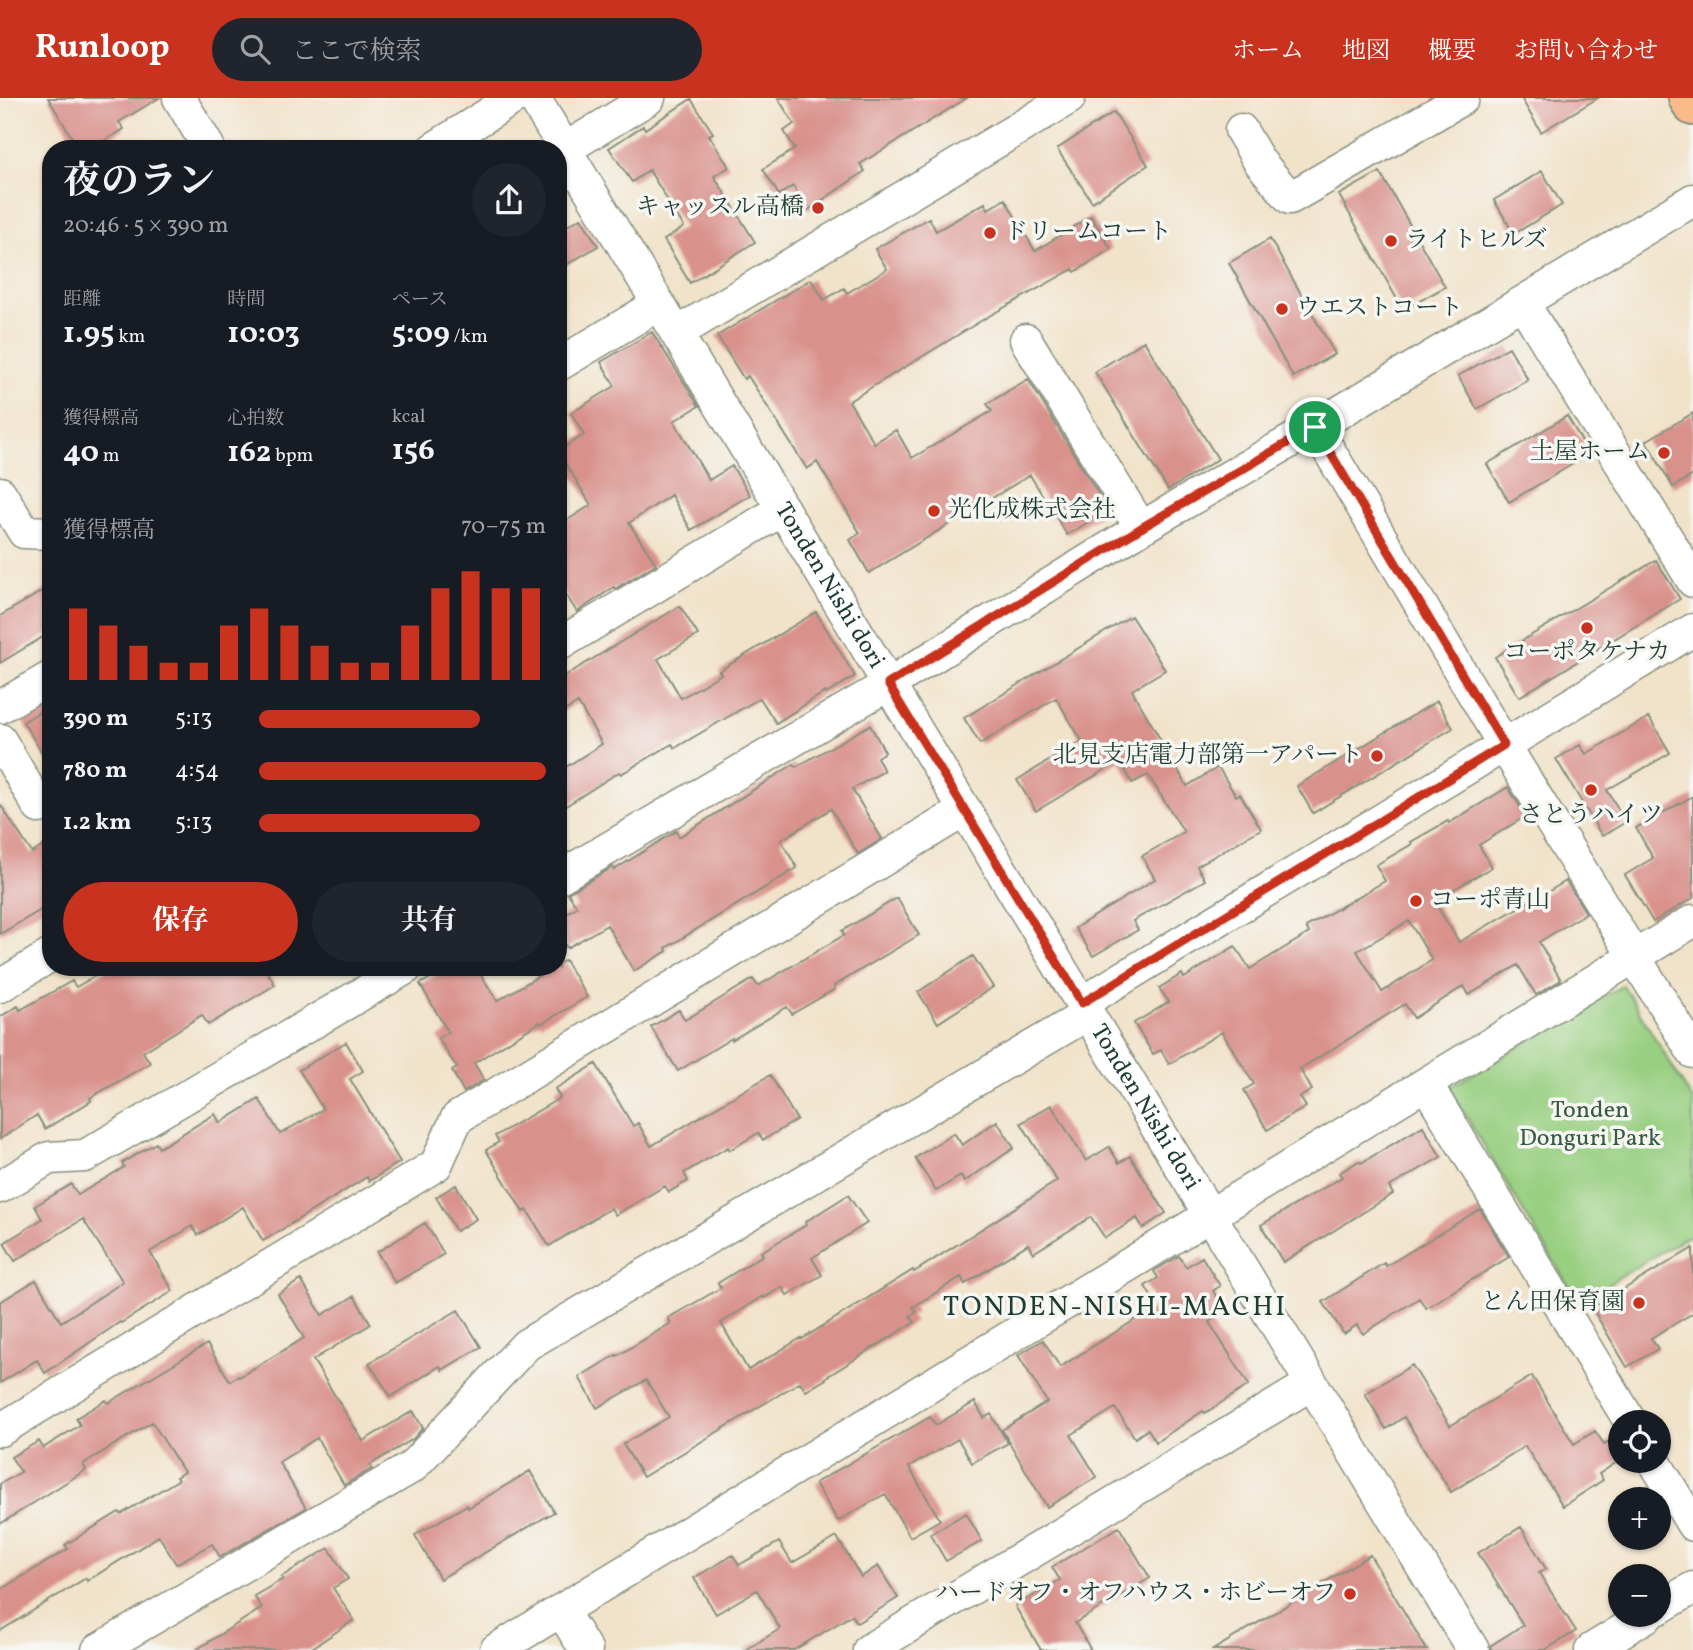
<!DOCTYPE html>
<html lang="ja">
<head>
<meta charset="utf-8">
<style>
  body { margin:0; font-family:Vollkorn,"Noto Serif JP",serif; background:#20242c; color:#f1f3f6; height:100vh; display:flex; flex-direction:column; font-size:26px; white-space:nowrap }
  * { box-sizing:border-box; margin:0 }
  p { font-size:23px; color:#9ea1a6 }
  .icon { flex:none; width:38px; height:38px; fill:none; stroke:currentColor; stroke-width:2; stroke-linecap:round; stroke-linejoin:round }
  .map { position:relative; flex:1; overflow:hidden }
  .panel { position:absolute; left:42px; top:42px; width:525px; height:836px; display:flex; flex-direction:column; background:#171b24; border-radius:28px; box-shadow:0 2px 5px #0004 }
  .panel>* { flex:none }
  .controls { position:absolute; left:1608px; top:1312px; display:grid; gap:14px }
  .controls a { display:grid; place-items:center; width:63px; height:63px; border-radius:50%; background:#171b24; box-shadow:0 2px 5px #0004; font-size:35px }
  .pin { position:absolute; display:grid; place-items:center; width:60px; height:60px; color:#fff; margin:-30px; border:4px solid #fff; border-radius:50%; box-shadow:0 2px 7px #0007 }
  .round { display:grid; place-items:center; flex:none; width:74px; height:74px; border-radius:37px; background:#20242c }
  .head { display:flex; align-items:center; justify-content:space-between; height:119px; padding:0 21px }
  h1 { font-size:38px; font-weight:700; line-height:52px }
  .stats { display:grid; grid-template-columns:repeat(3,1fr); gap:10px; height:119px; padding:7px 21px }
  .stats div { display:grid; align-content:center }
  .stats b { font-size:30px; font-weight:700 }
  .stats small { font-size:19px; font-weight:400 }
  .stats p { font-size:19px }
  .chart { height:196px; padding:14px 21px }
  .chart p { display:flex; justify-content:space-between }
  .chart svg { width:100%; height:126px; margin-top:7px; stroke:#c8321e; stroke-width:6 }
  .cta { display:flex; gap:14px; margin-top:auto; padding:14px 21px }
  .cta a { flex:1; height:80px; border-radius:42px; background:#c8321e; color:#fff; font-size:28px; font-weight:700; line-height:80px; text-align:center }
  .cta a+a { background:#20242c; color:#f1f3f6 }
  ul { padding:0 21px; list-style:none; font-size:23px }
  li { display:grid; grid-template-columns:112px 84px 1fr; align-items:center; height:52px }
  li i { height:18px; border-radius:9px; background:#c8321e }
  header { display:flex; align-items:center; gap:42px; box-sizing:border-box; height:98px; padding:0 35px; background:#c8321e; color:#fff }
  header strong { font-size:33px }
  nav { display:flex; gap:38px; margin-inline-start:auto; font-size:24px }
  .search { width:490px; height:63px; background:#20242c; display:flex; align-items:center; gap:18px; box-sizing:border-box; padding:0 24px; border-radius:38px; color:#9ea1a6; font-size:26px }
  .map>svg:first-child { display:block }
  .green { fill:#99cf81; stroke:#5c865a; stroke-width:2 }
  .building { fill:#d9918b; fill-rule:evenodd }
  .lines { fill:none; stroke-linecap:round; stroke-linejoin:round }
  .minor-casing { stroke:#88907f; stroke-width:35 }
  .major-casing { stroke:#88907f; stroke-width:42 }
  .minor { stroke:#fff; stroke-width:32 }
  .major { stroke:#fabb8b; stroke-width:38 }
  .route-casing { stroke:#fff; stroke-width:14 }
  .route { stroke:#c8321e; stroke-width:9 }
  .poi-dot { fill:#c8321e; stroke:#f6f6f2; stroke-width:2.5 }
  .labels { text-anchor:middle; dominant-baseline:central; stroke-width:7; stroke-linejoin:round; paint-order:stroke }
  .poi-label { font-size:24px; fill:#1f3d34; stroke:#f6f6f2; text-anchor:end }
  .street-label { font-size:24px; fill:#1f3d34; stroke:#f6f6f2 }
  .park-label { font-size:24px; fill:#375a43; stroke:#f6f6f2 }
  .quarter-label { font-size:28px; letter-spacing:2px; fill:#1f3d34; stroke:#f6f6f2 }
</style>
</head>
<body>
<header>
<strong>Runloop</strong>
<div class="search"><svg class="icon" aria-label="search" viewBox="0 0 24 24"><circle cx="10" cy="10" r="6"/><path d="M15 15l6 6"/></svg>ここで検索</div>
<nav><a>ホーム</a><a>地図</a><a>概要</a><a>お問い合わせ</a></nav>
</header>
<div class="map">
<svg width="1693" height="1552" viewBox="0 0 1693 1552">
  <rect width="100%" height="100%" fill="#f6f6f2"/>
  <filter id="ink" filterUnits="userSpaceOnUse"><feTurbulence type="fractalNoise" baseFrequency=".0143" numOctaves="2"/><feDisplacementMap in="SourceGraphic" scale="14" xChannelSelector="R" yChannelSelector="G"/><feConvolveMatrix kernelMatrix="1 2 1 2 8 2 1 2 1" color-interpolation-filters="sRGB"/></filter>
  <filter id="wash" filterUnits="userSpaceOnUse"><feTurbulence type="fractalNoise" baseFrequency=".00686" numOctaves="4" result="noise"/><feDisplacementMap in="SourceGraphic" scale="28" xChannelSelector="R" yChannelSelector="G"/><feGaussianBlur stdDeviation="1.57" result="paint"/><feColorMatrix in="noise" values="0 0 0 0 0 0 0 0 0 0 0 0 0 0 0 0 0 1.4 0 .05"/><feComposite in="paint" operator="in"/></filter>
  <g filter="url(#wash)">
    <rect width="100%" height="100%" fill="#f1e3ca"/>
    <path class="green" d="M 1623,887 L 1693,1003 L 1693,1135 L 1578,1204 L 1449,990 Z"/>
    <g id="blocks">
      <path class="building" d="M 48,0 L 159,0 L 119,24 L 124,31 L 90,51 L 79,51 Z
        M 778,0 L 967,0 L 860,66 L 865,73 L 808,112 L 793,88 L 779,97 L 763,71 L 795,51 L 784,33 L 794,26 Z
        M 1521,0 L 1598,0 L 1541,34 Z
        M 691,1 L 713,35 L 709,37 L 729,69 L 714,78 L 755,144 L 690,185 L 664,142 L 684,129 L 649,72 L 632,84 L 609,50 L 643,28 L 645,31 Z
        M 1114,14 L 1148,67 L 1092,104 L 1057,51 Z
        M 1542,73 L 1562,107 L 1514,136 L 1494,102 Z
        M 1380,74 L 1445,189 L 1403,212 L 1339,97 Z
        M 1005,101 L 1035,153 L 1091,118 L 1111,151 L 1075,174 L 1073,171 L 989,218 L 849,303 L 874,345 L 896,332 L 912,360 L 992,313 L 987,306 L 1028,281 L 1108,412 L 1067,437 L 1030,377 L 869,475 L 850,442 L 860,435 L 817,364 L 807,371 L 748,278 L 744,281 L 717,238 L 811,181 L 824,202 L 844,190 L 847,195 L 887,171 L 875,151 L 929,120 L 936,133 L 985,105 L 988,111 Z
        M 581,120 L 598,148 L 558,172 L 558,133 Z
        M 1270,141 L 1335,256 L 1293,279 L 1229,165 Z
        M 652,234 L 699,308 L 674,323 L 709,382 L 732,368 L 750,397 L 691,432 L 671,397 L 629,425 L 656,466 L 615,491 L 614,489 L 577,514 L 558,485 L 558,428 L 591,407 L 558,353 L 584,337 L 571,315 L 615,288 L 601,264 Z
        M 1144,243 L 1218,361 L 1168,392 L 1095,274 Z
        M 1509,249 L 1528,282 L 1477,311 L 1458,278 Z
        M 1693,315 L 1693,377 L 1673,389 L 1646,343 Z
        M 1567,318 L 1584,347 L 1572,354 L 1578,363 L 1509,404 L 1487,366 Z
        M 1656,462 L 1680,501 L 1519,599 L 1495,559 Z
        M 51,488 L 51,534 L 0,565 L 0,518 Z
        M 680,508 L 698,537 L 658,561 L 681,600 L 721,576 L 719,573 L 816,514 L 855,578 L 826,596 L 825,594 L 776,625 L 760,600 L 675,650 L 672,646 L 621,676 L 619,674 L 558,713 L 558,674 L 602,646 L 578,605 L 558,617 L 558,582 Z
        M 1131,518 L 1165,572 L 1132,592 L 1187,688 L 1218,669 L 1236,698 L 1240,696 L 1261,731 L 1197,768 L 1205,782 L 1133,823 L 1138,832 L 1093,858 L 1075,830 L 1155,781 L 1142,758 L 1184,734 L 1148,677 L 1132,685 L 1120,663 L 1036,713 L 1017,682 L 1082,643 L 1056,600 L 980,646 L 964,620 Z
        M 1437,603 L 1453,630 L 1313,715 L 1297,688 Z
        M 51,607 L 51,669 L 23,624 Z
        M 1649,619 L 1670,655 L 1607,692 L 1626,724 L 1602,738 L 1556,661 L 1580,647 L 1586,656 Z
        M 870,627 L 885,654 L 877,659 L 884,673 L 852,691 L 882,741 L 858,756 L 831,711 L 781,742 L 797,770 L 666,850 L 667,853 L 634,873 L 607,827 L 567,850 L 558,835 L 558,820 L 577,809 L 568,795 L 613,769 L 614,772 L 676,733 L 679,739 L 794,666 L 796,669 Z
        M 1508,689 L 1526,718 L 1479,747 L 1492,769 L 1434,803 L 1459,844 L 1530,803 L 1531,804 L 1566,783 L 1586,815 L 1539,844 L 1561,882 L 1536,897 L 1518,867 L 1469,897 L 1464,888 L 1414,920 L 1405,906 L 1300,971 L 1312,992 L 1300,999 L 1306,1009 L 1267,1032 L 1244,992 L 1254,986 L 1222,934 L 1169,966 L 1161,952 L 1153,956 L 1134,925 L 1169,904 L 1159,890 L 1182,876 L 1184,880 L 1235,848 L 1250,871 L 1309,835 L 1306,829 L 1385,783 L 1376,767 L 1412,746 L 1411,744 L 1448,723 L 1449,725 ZM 1409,823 L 1432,862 L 1382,894 L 1357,853 Z
        M 1693,698 L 1693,800 L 1653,824 L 1625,777 L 1653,760 L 1636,730 Z
        M 0,706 L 32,755 L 51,743 L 51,806 L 0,836 Z
        M 897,800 L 919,837 L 834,888 L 835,891 L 792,916 L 787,909 L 732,942 L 732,940 L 678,973 L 651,929 L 679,912 L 685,922 L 753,881 L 758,888 L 844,837 L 842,833 Z
        M 973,858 L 993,889 L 938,925 L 918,894 Z
        M 565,862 L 587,899 L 541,926 L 540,924 L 474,965 L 484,982 L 464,994 L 452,973 L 457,970 L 438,940 L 448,934 L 420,886 L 448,870 L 477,870 L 497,903 L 552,870 L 558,870 L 558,866 Z
        M 109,870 L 265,870 L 275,887 L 208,927 L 202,917 L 143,954 L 150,965 L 90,1000 L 91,1003 L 45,1031 L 37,1017 L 0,1041 L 0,919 L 18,908 L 20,912 L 72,883 L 76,889 Z
        M 346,944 L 363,973 L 350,981 L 400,1064 L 369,1083 L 367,1079 L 263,1143 L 243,1109 L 198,1137 L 192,1128 L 150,1154 L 173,1193 L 121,1225 L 120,1224 L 45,1275 L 37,1262 L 0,1285 L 0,1204 L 36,1182 L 61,1224 L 123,1184 L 83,1121 L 15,1163 L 4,1145 L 42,1121 L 35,1108 L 71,1086 L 78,1097 L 124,1069 L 122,1065 L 156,1045 L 159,1050 L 215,1016 L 220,1025 L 259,1001 L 280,1036 L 323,1011 L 299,972 Z
        M 596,966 L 633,1028 L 638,1025 L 651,1048 L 770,977 L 797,1022 L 763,1042 L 758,1035 L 730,1052 L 728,1049 L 684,1075 L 688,1083 L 669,1094 L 665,1088 L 615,1117 L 611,1110 L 549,1148 L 527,1112 L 523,1114 L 486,1052 L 499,1044 L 495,1038 L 560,1000 L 555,991 Z
        M 1051,1007 L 1086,1063 L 1109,1049 L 1119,1065 L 1130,1058 L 1166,1115 L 1143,1130 L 1137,1120 L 1105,1140 L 1091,1119 L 1033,1155 L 1028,1146 L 965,1186 L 961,1179 L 913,1209 L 917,1214 L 910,1218 L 915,1224 L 825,1280 L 826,1281 L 806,1293 L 800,1284 L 643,1379 L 623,1346 L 669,1319 L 646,1282 L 597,1310 L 579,1279 L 616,1257 L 617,1258 L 671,1225 L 668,1220 L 721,1190 L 718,1185 L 763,1157 L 761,1154 L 806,1127 L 805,1124 L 848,1097 L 867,1125 L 812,1160 L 822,1177 L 787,1197 L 782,1189 L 764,1200 L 763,1198 L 721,1225 L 748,1272 L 801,1240 L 802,1241 L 913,1172 L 914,1174 L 1057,1083 L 1021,1025 Z
        M 997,1023 L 1014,1050 L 964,1084 L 961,1078 L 936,1093 L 915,1060 L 954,1035 L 962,1047 Z
        M 1423,1028 L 1441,1059 L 1389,1089 L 1393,1096 L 1283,1164 L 1261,1127 L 1342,1079 L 1339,1075 L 1359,1063 L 1361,1065 Z
        M 456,1087 L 476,1121 L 456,1133 L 436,1099 Z
        M 1480,1111 L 1509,1159 L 1426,1210 L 1419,1200 L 1363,1236 L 1357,1227 L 1344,1236 L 1323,1204 L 1384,1165 L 1386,1168 Z
        M 425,1125 L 444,1156 L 395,1185 L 377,1154 Z
        M 1693,1150 L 1693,1215 L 1651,1240 L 1658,1251 L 1627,1269 L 1592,1210 Z
        M 1179,1158 L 1186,1169 L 1202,1159 L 1220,1188 L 1213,1193 L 1226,1213 L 1209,1224 L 1249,1287 L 1205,1315 L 1203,1313 L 1156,1344 L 1148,1331 L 1135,1340 L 1115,1310 L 1071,1337 L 1097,1379 L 1047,1409 L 1002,1332 L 1047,1304 L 1018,1257 L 1043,1242 L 1060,1269 L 1157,1208 L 1145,1188 L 1158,1180 L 1154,1173 Z
        M 301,1182 L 322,1217 L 354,1198 L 371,1226 L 313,1262 L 363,1343 L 413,1313 L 423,1330 L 413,1341 L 370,1367 L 372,1371 L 344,1387 L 317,1340 L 279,1364 L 306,1410 L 220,1459 L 212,1446 L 176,1466 L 159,1438 L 87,1483 L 86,1480 L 0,1533 L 0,1492 L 68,1451 L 65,1447 L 119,1414 L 121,1416 L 178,1382 L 176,1379 L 184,1374 L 152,1324 L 83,1366 L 86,1372 L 0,1426 L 0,1386 L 21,1374 L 11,1359 L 39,1343 L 43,1350 L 80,1327 L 76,1320 L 106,1302 L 108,1305 L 207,1246 L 230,1283 L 238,1278 L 239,1279 L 304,1240 L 278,1196 Z
        M 458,1212 L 481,1249 L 442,1272 L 440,1268 L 391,1299 L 369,1265 Z
        M 1412,1267 L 1450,1328 L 1532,1278 L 1574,1346 L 1595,1333 L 1604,1346 L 1619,1338 L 1620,1340 L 1620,1362 L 1599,1376 L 1603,1382 L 1563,1408 L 1525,1348 L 1451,1394 L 1404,1319 L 1386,1331 L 1365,1296 Z
        M 975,1304 L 984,1320 L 991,1316 L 1008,1345 L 972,1365 L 958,1341 L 909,1369 L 940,1422 L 910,1439 L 885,1396 L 838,1423 L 815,1385 L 930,1319 L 936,1327 Z
        M 530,1373 L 554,1414 L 440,1481 L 415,1437 L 467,1407 L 468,1410 Z
        M 966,1415 L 982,1443 L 946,1463 L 930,1436 Z
        M 1119,1429 L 1150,1480 L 1075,1525 L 1091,1552 L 1041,1552 L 1015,1508 L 1060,1482 L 1052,1469 Z
        M 1521,1429 L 1546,1471 L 1539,1475 L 1576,1533 L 1545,1552 L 1491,1552 L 1490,1548 L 1523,1527 L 1478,1455 Z
        M 837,1439 L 861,1479 L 878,1468 L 898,1500 L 857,1525 L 852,1517 L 794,1552 L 745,1552 L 780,1531 L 757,1492 L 716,1516 L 694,1480 L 733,1457 L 739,1467 L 779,1444 L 792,1465 Z
        M 329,1450 L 348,1481 L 333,1490 L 354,1522 L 309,1552 L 196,1552 L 262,1510 L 254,1498 L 283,1481 L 281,1479 Z
        M 1370,1457 L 1427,1552 L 1213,1552 Z"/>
    </g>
  </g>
  <g filter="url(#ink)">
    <use href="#blocks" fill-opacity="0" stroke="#88907f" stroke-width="2"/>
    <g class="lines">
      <g class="minor-casing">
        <g id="minor">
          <path d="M 179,0 L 208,48 L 204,51"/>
          <path id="s1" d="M 534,0 L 1473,1552"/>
          <path d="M 1241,32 L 1259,63 L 1290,100 L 1463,0"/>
          <path d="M 433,51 L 514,0"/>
          <path d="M 565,51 L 649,0"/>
          <path d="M 1523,205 L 1693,483"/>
          <path d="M 677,235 L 1069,0"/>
          <path d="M 1026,242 L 1141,430"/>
          <path d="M 558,267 L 659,206"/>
          <path d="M 1315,329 L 1504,647 L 1693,954"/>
          <path d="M 0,395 L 24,434 L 51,435"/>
          <path d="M 558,547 L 783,411"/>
          <path d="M 0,609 L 51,579"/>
          <path d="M 0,642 L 39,709"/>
          <path d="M 558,780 L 889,586 L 1141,430 L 1315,329 L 1693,102"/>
          <path d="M 0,888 L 51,857"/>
          <path d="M 1082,905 L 1693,532"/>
          <path d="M 1426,986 L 1631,1325"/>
          <path d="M 0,1089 L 49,1060 L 85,1058 L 406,870"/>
          <path d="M 0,1332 L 436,1067 L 457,1020 L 965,712"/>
          <path d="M 1654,1363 L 1693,1427"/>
          <path d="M 1659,1510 L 1693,1490"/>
          <path d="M 561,1512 L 586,1552"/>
          <path d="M 98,1552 L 412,1369 L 526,1247 L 1088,916"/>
          <path d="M 496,1552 L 1693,823"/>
          <path d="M 869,1552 L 1311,1286"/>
          <path d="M 1591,1552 L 1648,1517"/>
        </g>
      </g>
      <g class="major-casing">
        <path id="major" d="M 1688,0 L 1693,8"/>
      </g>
      <use href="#minor" class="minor"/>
      <use href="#major" class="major"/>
    </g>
  </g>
  <g class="lines" filter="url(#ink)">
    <g class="route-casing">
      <path id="route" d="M 1315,329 L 1504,647 L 1082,905 L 888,586 L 1141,430 Z"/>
    </g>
    <use href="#route" class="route"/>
  </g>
  <g class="poi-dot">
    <circle cx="818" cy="110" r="7"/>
    <circle cx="990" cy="135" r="7"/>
    <circle cx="1391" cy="143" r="7"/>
    <circle cx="1282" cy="211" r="7"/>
    <circle cx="1664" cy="355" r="7"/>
    <circle cx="934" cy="413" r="7"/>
    <circle cx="1587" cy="530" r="7"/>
    <circle cx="1377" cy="658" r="7"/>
    <circle cx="1591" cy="692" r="7"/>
    <circle cx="1416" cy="803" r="7"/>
    <circle cx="1639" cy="1205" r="7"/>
    <circle cx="1350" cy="1496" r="7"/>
  </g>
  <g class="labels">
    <g class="poi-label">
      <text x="804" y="110">キャッスル高橋</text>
      <text x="1004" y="135" text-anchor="start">ドリームコート</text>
      <text x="1405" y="143" text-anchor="start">ライトヒルズ</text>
      <text x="1296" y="211" text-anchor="start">ウエストコート</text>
      <text x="1650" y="355">土屋ホーム</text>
      <text x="948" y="413" text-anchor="start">光化成株式会社</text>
      <text x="1587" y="555" text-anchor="middle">コーポタケナカ</text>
      <text x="1363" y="658">北見支店電力部第一アパート</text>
      <text x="1591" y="718" text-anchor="middle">さとうハイツ</text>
      <text x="1430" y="803" text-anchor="start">コーポ青山</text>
      <text x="1625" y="1205">とん田保育園</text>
      <text x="1336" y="1496">ハードオフ・オフハウス・ホビーオフ</text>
    </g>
    <g class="street-label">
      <text stroke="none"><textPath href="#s1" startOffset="570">Tonden Nishi dori</textPath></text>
      <text stroke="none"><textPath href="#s1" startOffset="1180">Tonden Nishi dori</textPath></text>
    </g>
    <g class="park-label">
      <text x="1590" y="1013">Tonden<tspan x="1590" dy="28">Donguri Park</tspan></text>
    </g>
    <g class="quarter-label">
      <text x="1115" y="1209">TONDEN-NISHI-MACHI</text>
    </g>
  </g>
</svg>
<div class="controls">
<a><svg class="icon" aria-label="locate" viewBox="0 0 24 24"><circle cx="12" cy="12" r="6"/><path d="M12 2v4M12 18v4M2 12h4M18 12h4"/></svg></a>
<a>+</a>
<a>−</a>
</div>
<div class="pin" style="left:1315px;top:329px;background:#1e9e55"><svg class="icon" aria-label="arrive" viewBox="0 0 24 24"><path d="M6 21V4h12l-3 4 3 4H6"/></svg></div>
<section class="panel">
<div class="head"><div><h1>夜のラン</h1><p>20:46 · 5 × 390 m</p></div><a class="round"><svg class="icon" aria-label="share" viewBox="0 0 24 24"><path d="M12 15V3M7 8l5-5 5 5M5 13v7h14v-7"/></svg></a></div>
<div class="stats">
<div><p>距離</p><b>1.95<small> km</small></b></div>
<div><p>時間</p><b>10:03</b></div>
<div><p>ペース</p><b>5:09<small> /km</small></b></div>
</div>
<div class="stats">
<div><p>獲得標高</p><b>40<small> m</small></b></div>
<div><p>心拍数</p><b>162<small> bpm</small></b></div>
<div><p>kcal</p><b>156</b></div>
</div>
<div class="chart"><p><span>獲得標高</span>70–75 m</p>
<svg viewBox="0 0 160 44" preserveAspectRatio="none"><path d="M5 44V19M15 44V25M25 44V32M35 44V38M45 44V38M55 44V25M65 44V19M75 44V25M85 44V32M95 44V38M105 44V38M115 44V25M125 44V12M135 44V6M145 44V12M155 44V12"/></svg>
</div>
<ul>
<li><b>390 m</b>5:13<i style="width:77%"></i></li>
<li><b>780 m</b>4:54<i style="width:100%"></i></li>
<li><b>1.2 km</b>5:13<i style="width:77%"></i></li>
</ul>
<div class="cta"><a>保存</a><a>共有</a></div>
</section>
</div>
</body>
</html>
